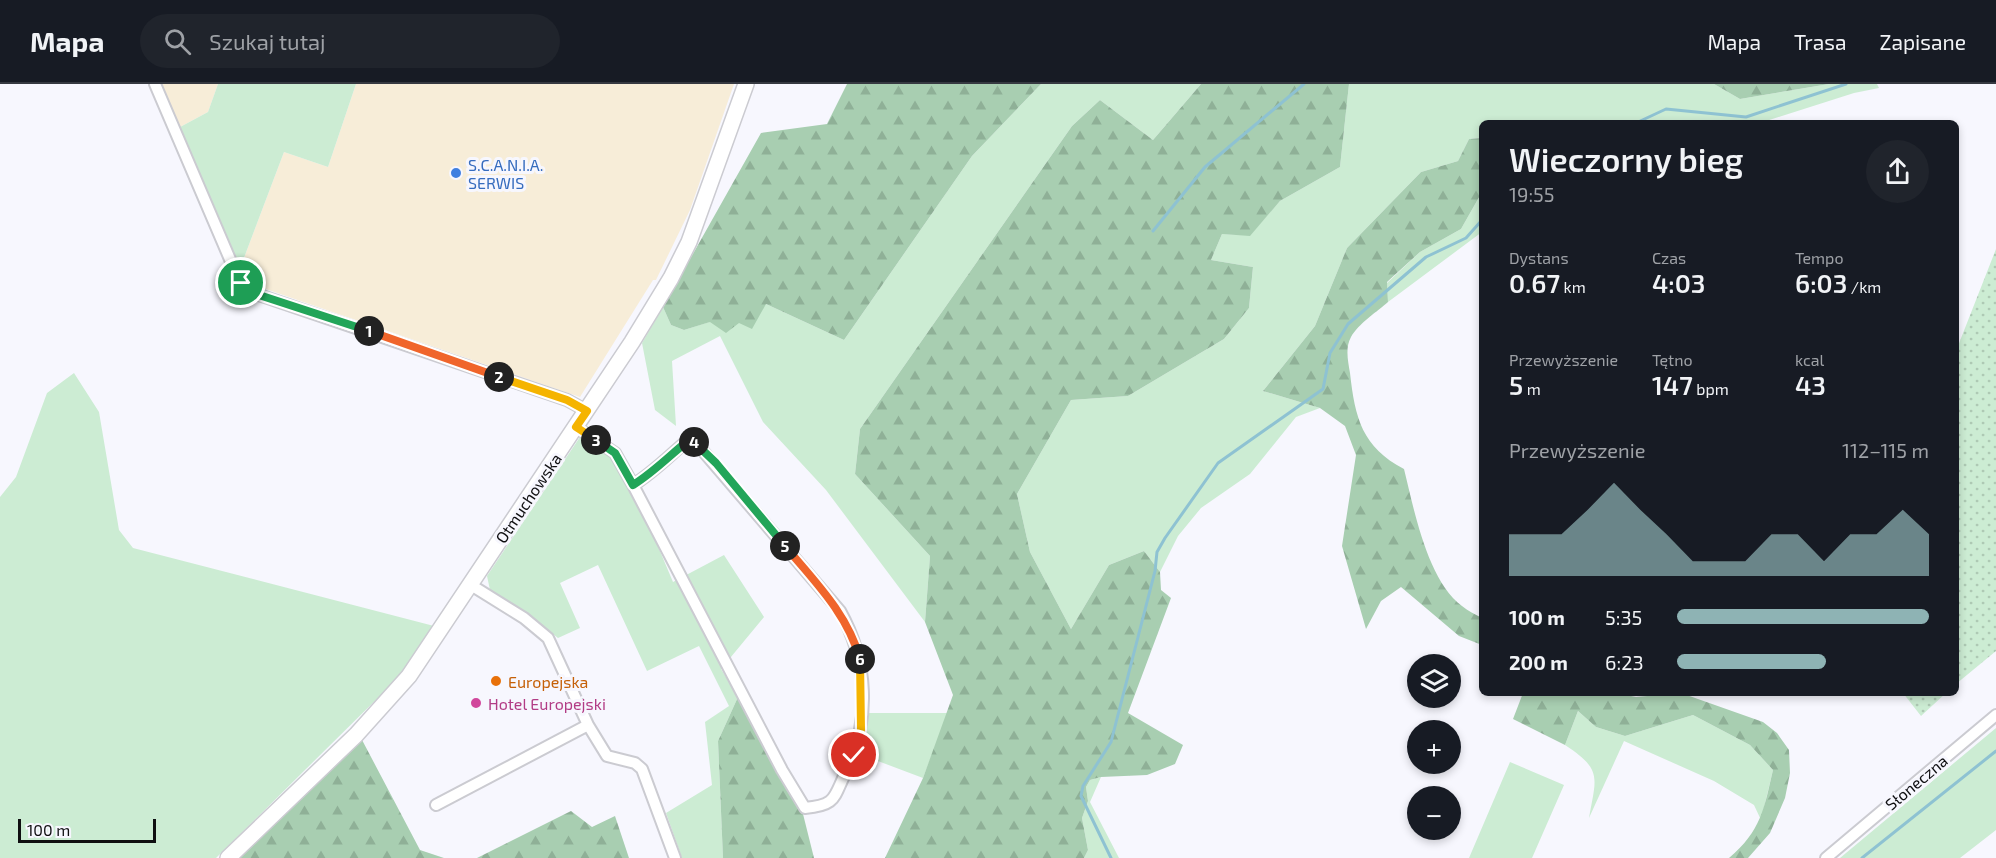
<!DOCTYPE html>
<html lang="pl">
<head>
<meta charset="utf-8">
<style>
  body { margin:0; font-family:"Exo 2",sans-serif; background:#20242c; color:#f1f3f6; height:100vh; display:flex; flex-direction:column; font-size:22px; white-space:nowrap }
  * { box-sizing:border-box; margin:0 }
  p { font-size:20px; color:#9ea1a6 }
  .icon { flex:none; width:33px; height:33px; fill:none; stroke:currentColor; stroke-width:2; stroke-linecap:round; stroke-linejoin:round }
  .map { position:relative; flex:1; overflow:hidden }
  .drawer { position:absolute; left:1479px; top:36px; width:480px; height:576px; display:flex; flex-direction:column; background:#171b24; border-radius:9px; box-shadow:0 3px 9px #0003 }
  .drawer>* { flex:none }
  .tools { position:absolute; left:1407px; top:570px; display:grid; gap:12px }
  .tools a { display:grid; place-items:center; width:54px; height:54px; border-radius:50%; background:#171b24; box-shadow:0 3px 9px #0003; font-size:30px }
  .scale { position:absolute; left:18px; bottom:15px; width:138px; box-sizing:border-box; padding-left:6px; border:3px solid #0f0f11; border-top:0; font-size:16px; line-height:21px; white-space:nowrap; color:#0f0f11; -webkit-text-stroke:4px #f7f7fe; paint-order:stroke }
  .pin { position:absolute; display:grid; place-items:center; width:51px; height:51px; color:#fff; margin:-26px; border:3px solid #fff; border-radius:50%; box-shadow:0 2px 6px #0007 }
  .km { position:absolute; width:30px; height:30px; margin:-15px; border-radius:50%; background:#222; color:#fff; font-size:16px; line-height:30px; text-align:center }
  .round { display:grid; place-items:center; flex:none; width:63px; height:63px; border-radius:32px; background:#20242c }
  .head { display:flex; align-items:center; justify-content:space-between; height:102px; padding:0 30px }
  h1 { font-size:33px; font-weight:600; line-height:45px }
  .figures { display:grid; grid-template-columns:repeat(3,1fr); gap:9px; height:102px; padding:6px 30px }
  .figures div { display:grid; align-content:center }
  .figures b { font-size:26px; font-weight:600 }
  .figures small { font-size:16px; font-weight:400 }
  .figures p { font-size:16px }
  .chart { height:168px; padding:12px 30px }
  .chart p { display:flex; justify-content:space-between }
  .chart svg { width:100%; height:108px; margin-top:6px; fill:#8eb3b4; opacity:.7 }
  ul { padding:0 30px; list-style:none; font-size:20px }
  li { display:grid; grid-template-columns:96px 72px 1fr; align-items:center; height:45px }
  li i { height:15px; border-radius:8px; background:#8eb3b4 }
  header { display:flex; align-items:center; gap:36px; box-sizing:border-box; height:84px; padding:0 30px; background:#171b24; border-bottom:2px solid #363941 }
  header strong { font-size:28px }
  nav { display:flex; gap:33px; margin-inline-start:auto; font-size:21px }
  .search { width:420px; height:54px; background:#20242c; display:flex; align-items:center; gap:15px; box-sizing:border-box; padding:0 21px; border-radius:33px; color:#9ea1a6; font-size:22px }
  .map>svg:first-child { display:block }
  .commercial { fill:#f7edd8 }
  .grass { fill:#ccecd3 }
  .forest { fill:url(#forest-firs) }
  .park { fill:url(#park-dots) }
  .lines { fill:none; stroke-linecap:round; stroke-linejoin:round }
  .stream { stroke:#8ec2d2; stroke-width:3 }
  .minor-casing { stroke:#cbcbd1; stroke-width:14 }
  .secondary-casing { stroke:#cbcbd1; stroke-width:18 }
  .minor { stroke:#fff; stroke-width:10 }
  .secondary { stroke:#fff; stroke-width:15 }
  .split-1-casing { stroke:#fff; stroke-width:12 }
  .split-2-casing { stroke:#fff; stroke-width:12 }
  .split-3-casing { stroke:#fff; stroke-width:12 }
  .split-4-casing { stroke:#fff; stroke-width:12 }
  .split-5-casing { stroke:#fff; stroke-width:12 }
  .split-6-casing { stroke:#fff; stroke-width:12 }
  .split-7-casing { stroke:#fff; stroke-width:12 }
  .split-1 { stroke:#22a559; stroke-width:8 }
  .split-2 { stroke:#f0652b; stroke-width:8 }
  .split-3 { stroke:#f5b400; stroke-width:8 }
  .split-4 { stroke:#22a559; stroke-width:8 }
  .split-5 { stroke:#22a559; stroke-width:8 }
  .split-6 { stroke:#f0652b; stroke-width:8 }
  .split-7 { stroke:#f5b400; stroke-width:8 }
  .shop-dot { fill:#3f7fe0; stroke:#f7f7fe; stroke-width:2 }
  .food-dot { fill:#e8710a; stroke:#f7f7fe; stroke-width:2 }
  .hotel-dot { fill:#d1479c; stroke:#f7f7fe; stroke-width:2 }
  .labels { text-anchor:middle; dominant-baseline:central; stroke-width:6; stroke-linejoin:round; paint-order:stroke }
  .shop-label { font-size:16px; fill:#366cbe; stroke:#f7f7fe; text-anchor:start }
  .street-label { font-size:16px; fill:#0f0f11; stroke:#f7f7fe }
  .food-label { font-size:16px; fill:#c56008; stroke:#f7f7fe; text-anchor:start }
  .hotel-label { font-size:16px; fill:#b23c85; stroke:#f7f7fe; text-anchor:start }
</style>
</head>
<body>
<header>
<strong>Mapa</strong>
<div class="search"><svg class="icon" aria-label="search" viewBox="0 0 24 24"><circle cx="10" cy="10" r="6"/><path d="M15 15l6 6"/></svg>Szukaj tutaj</div>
<nav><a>Mapa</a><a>Trasa</a><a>Zapisane</a></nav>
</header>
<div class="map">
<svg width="1996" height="774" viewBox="0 0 1996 774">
  <defs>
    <pattern id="forest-firs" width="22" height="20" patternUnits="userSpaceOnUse" patternTransform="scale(1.5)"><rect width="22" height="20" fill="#a8ceb1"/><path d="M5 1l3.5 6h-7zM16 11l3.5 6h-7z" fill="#8fb097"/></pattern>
    <pattern id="park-dots" width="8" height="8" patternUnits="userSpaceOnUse" patternTransform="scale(1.5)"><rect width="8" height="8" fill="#ccecd3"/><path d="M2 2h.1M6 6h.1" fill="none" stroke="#aec9b4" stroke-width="1.8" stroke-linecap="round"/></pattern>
  </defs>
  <rect width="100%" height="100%" fill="#f7f7fe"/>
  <path class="commercial" d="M 148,0 L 218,0 L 208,28 L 169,49 Z
    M 356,0 L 734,0 L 690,126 L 656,196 L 653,196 L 580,313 L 245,198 L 239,187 L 284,68 L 328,83 Z"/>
  <path class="grass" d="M 218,0 L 356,0 L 328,83 L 284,68 L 239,187 L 220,146 L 213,152 L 169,49 L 208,28 Z
    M 1041,0 L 1201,0 L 1153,56 L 1100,16 L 1072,42 L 860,345 L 855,390 L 930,472 L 925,538 L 826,406 L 763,338 L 720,252 L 672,277 L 676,342 L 655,326 L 642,259 L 663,223 L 671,241 L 684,246 L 766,220 L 844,256 L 972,72 Z
    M 1349,0 L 1714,0 L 1740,15 L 1829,0 L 1877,0 L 1879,4 L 1854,9 L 1760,39 L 1482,39 L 1482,54 L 1469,55 L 1458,77 L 1421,88 L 1347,164 L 1315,242 L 1263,307 L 1320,324 L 1296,333 L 1250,390 L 1201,424 L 1178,452 L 1160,488 L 1144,467 L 1109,481 L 1071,545 L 1030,468 L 1017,410 L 1071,316 L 1128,312 L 1224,255 L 1249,224 L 1253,183 L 1211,176 L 1222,150 L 1250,151 L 1280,117 L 1340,83 Z
    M 1482,108 L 1482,148 L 1388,218 L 1387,199 L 1420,168 L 1461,145 Z
    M 74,289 L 99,328 L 119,446 L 133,464 L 434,542 L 398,594 L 216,774 L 0,774 L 0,413 L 16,393 L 47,309 Z
    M 580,353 L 609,371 L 654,453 L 673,498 L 724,471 L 764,533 L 721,585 L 738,613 L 718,657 L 723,774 L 682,774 L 666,729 L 712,701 L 705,638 L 729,622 L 699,562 L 647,587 L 598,481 L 560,499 L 580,544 L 558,554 L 524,527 L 490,506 L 487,492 Z
    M 1578,627 L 1596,643 L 1625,652 L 1693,631 L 1750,661 L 1773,686 L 1761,736 L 1754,721 L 1714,697 L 1624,657 L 1589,734 C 1596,693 1603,686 1565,661 Z
    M 868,629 L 948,629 L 923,694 L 862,671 Z
    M 1996,644 L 1996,746 L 1960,774 L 1840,774 Z
    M 1510,678 L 1564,701 L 1532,774 L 1469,774 Z
    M 1101,693 L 1090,718 L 1119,774 L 1084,774 L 1088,766 L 1082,734 L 1088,717 L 1086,703 L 1090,696 Z"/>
  <path class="forest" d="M 847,0 L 1041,0 L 972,72 L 844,256 L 766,220 L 752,245 L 739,239 L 726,249 L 710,238 L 684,246 L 671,241 L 663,223 L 761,49 L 827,40 Z
    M 1201,0 L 1349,0 L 1340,83 L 1280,117 L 1250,152 L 1222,150 L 1211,176 L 1253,183 L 1249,224 L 1224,255 L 1128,312 L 1071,316 L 1017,410 L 1030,468 L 1071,545 L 1109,481 L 1144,467 L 1160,488 L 1161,506 L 1171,514 L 1128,629 L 1183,661 L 1175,680 L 1147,691 L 1101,693 L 1090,696 L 1086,703 L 1088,717 L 1082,734 L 1088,766 L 1084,774 L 885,774 L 923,694 L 953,611 L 925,538 L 930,472 L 855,390 L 860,345 L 1072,42 L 1100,16 L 1153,56 Z
    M 1714,0 L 1829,0 L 1740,15 Z
    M 1482,54 L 1482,108 L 1461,145 L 1420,168 L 1387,198 L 1388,218 C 1378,227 1358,240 1351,253 C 1345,264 1348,277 1350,289 C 1355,334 1362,363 1404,385 C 1414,425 1427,496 1462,522 C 1468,527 1475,530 1482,534 L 1482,561 L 1459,552 L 1401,503 L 1381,517 L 1366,545 L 1342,462 L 1356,371 L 1345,342 L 1320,324 L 1263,307 L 1315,242 L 1347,164 L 1421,88 L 1458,77 L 1469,55 Z
    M 1523,609 L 1616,609 L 1636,613 L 1681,609 L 1763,638 L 1777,649 L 1789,666 L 1790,689 L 1785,714 L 1770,749 L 1748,774 L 1729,774 C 1761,747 1764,725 1773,686 L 1750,661 L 1693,631 L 1625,652 L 1596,643 L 1578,627 L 1565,661 L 1513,635 Z
    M 738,613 L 802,726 L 814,774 L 723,774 L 718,657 Z
    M 361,654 L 420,766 L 444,774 L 237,774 Z
    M 571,727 L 592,743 L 615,732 L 629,774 L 477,774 Z"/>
  <path class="park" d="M 1996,165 L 1996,567 L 1956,600 L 1956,267 Z
    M 1903,609 L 1946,609 L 1921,632 Z"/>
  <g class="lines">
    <path class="stream" d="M 1636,39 L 1666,25 L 1746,33 L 1846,0
      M 1153,147 L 1205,83 L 1304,0
      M 1111,774 L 1081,712 L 1083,702 L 1111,658 L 1155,487 L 1157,468 L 1165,454 L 1218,379 L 1323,305 L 1330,269 L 1348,240 L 1426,173 L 1466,154 L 1482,136
      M 1862,774 L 1996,667"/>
    <g class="minor-casing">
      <path id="minor" d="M 155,0 C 182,62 208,125 235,187 L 241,199 L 256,210 L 567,316 L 587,327
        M 576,343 L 615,369 L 633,401 C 654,388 670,371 689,355 L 697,360 L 840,527 C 868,577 871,636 846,688 C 833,714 837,721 805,724 L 782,686 L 633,401
        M 471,501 L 524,534 L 548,554 L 588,641
        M 436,721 L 588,641 L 607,672 L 635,679 L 642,685 L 675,774
        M 1826,774 L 1996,631"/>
    </g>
    <g class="secondary-casing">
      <path id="secondary" d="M 228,774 L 356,651 L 409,592 L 632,258 L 671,194 L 689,158 L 746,0"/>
    </g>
    <use href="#minor" class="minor"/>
    <use href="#secondary" class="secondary"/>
  </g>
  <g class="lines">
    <g class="split-1-casing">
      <path id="split-1" d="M 241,199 L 256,210 L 369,247"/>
    </g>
    <g class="split-2-casing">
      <path id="split-2" d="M 369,247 L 499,293"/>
    </g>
    <g class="split-3-casing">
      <path id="split-3" d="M 499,293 L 567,316 L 587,327 L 576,343 L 596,356"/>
    </g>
    <g class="split-4-casing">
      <path id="split-4" d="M 596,356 L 615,369 L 633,401 C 654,388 670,371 689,356 L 694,358"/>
    </g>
    <g class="split-5-casing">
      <path id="split-5" d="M 694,358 L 716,379 L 785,462"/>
    </g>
    <g class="split-6-casing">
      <path id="split-6" d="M 785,462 C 815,498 847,529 860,575"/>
    </g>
    <g class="split-7-casing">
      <path id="split-7" d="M 854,671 L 861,646 L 860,575"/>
    </g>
    <use href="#split-1" class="split-1"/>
    <use href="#split-2" class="split-2"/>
    <use href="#split-3" class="split-3"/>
    <use href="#split-4" class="split-4"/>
    <use href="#split-5" class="split-5"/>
    <use href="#split-6" class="split-6"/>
    <use href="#split-7" class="split-7"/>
  </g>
  <circle class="shop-dot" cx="456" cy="89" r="6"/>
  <circle class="food-dot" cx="496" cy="597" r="6"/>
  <circle class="hotel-dot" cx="476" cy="619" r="6"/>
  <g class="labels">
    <g class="shop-label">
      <text x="468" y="80">S.C.A.N.I.A.<tspan x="468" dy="18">SERWIS</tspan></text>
    </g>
    <g class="street-label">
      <text transform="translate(528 414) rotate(-56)">Otmuchowska</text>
      <text transform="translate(1916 698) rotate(-40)">Słoneczna</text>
    </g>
    <g class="food-label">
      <text x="508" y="597">Europejska</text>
    </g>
    <g class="hotel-label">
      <text x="488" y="619">Hotel Europejski</text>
    </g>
  </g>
</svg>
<div class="tools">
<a><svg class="icon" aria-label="layers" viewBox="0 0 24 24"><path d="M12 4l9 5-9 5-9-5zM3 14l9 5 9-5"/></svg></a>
<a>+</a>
<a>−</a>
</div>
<div class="scale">100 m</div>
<div class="pin" style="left:241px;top:199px;background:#1e9e55"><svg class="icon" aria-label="arrive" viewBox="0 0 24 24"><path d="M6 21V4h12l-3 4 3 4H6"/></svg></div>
<div class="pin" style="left:854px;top:671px;background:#d93025"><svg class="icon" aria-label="check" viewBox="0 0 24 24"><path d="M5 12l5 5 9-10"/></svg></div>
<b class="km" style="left:369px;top:247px">1</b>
<b class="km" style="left:499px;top:293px">2</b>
<b class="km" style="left:596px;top:356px">3</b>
<b class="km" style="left:694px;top:358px">4</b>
<b class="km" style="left:785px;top:462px">5</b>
<b class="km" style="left:860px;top:575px">6</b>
<section class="drawer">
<div class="head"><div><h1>Wieczorny bieg</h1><p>19:55</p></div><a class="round"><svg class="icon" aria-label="share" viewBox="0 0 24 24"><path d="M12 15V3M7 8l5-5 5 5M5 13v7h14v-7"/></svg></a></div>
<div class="figures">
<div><p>Dystans</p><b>0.67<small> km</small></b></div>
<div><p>Czas</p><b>4:03</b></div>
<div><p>Tempo</p><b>6:03<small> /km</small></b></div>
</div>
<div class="figures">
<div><p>Przewyższenie</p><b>5<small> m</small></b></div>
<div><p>Tętno</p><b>147<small> bpm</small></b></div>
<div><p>kcal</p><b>43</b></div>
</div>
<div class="chart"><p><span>Przewyższenie</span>112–115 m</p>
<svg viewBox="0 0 160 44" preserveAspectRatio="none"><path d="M0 44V27L10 27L20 27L30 17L40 6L50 17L60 27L70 38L80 38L90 38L100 27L110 27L120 38L130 27L140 27L150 17L160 27V44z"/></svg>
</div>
<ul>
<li><b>100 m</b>5:35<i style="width:100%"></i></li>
<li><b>200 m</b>6:23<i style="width:59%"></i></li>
</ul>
</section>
</div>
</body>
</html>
